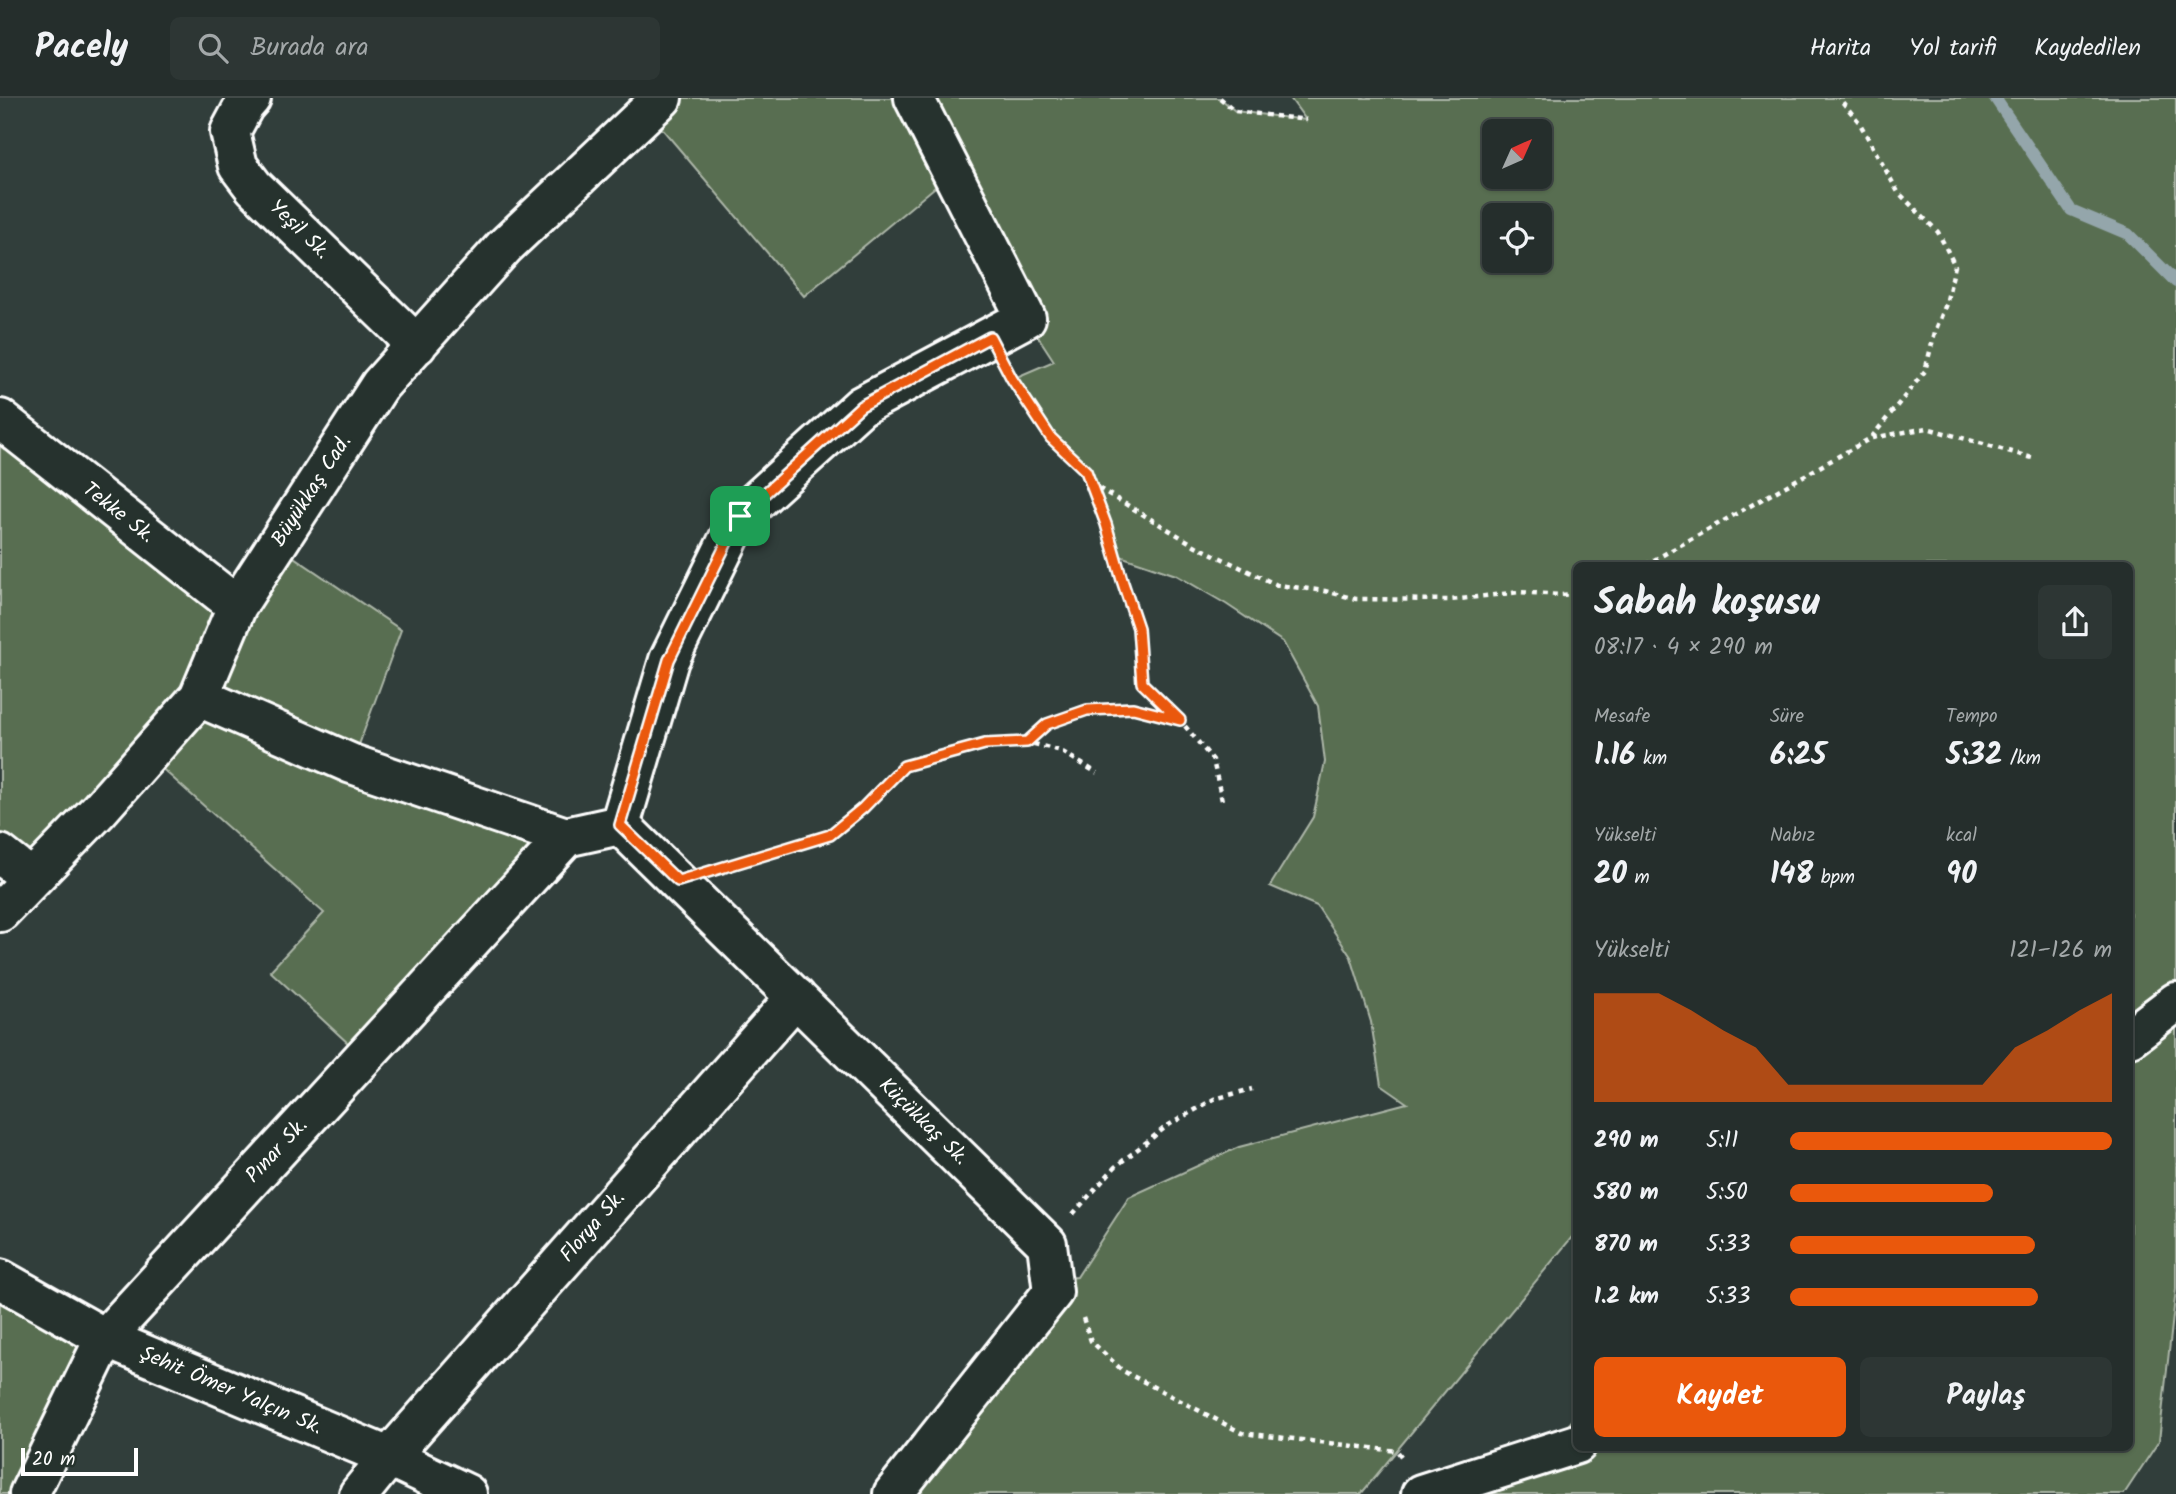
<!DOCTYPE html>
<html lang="tr">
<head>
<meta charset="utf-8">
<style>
  body { margin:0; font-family:Kalam,sans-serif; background:#2d3634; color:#f1f3f6; height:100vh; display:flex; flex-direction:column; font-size:26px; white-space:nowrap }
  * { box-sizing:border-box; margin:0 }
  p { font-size:23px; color:#a3a8a9 }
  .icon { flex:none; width:38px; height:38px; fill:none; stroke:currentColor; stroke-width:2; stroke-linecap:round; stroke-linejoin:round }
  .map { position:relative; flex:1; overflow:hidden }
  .details { position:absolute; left:1573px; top:464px; width:560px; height:889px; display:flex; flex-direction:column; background:#252e2c; border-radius:10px; box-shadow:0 2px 5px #0004,0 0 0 2px #424a48 }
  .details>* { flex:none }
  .needle { width:46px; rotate:45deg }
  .controls { position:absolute; left:1482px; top:21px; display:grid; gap:14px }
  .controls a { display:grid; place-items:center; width:70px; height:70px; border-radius:10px; background:#252e2c; box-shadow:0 2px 5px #0004,0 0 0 2px #424a48; font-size:35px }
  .scale { position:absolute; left:21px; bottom:18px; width:117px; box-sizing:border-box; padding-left:7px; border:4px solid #fff; border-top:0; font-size:19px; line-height:24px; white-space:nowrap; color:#fff; -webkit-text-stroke:5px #26332d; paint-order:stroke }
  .pin { position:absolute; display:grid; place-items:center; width:60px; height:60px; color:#fff; margin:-30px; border-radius:14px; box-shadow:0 4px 10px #0006 }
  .round { display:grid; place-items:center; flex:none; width:74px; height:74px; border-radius:10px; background:#2d3634 }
  .overview { display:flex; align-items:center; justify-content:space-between; height:119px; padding:0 21px }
  h1 { font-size:38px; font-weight:600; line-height:52px }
  .stats { display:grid; grid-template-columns:repeat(3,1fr); gap:10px; height:119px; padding:7px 21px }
  .stats div { display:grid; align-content:center }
  .stats b { font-size:30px; font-weight:600 }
  .stats small { font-size:19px; font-weight:400 }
  .stats p { font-size:19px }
  .chart { height:196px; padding:14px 21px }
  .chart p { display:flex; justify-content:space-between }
  .chart svg { width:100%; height:126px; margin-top:7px; fill:#ea580c; opacity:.7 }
  .cta { display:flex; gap:14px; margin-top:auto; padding:14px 21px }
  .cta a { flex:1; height:80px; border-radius:10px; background:#ea580c; color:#fff; font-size:28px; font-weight:600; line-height:80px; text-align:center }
  .cta a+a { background:#2d3634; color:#f1f3f6 }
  ul { padding:0 21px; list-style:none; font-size:23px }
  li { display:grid; grid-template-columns:112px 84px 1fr; align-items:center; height:52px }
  li i { height:18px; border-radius:9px; background:#ea580c }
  header { display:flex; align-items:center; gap:42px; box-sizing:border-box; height:98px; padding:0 35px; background:#252e2c; border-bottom:2px solid #424a48 }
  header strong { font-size:33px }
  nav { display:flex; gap:38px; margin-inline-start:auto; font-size:24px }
  .search { width:490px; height:63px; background:#2d3634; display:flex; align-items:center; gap:18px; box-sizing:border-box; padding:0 24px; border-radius:10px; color:#a3a8a9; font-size:26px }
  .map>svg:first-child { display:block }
  .green { fill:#596e51; stroke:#acb6a8; stroke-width:2; fill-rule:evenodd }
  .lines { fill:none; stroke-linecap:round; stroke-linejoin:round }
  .stream { stroke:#94a6ab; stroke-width:12 }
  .minor-casing { stroke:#fff; stroke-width:44 }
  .path { stroke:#fff; stroke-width:4.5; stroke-dasharray:5 5; stroke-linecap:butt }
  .minor { stroke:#26332d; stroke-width:38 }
  .route-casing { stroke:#fff; stroke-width:14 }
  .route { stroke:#ea580c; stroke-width:9 }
  .labels { text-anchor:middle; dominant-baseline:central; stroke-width:5; stroke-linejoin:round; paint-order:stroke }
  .street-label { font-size:21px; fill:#fff; stroke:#26332d }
</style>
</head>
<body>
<header>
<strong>Pacely</strong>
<div class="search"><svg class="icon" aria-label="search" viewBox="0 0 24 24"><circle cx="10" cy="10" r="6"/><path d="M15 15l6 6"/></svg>Burada ara</div>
<nav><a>Harita</a><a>Yol tarifi</a><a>Kaydedilen</a></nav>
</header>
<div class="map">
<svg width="2176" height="1396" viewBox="0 0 2176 1396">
  <rect width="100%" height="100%" fill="#313e3b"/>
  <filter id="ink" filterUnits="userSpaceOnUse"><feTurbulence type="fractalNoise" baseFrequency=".0143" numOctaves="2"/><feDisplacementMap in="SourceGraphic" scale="14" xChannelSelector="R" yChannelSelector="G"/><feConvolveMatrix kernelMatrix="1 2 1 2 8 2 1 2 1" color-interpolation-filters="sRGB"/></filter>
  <g filter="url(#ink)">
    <path class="green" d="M 662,0 L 1220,0 L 1235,13 L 1306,22 L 1290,0 L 2176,0 L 2176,1191 L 2159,1343 L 2124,1396 L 1421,1396 L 1542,1357 L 1577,1317 L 1577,1349 L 2130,1349 L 2130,467 L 1577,467 L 1577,1133 L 1361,1396 L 893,1396 L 1052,1182 L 1077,1179 L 1129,1099 L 1239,1049 L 1407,1005 L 1381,987 L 1371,924 L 1351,859 L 1317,808 L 1270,788 L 1313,719 L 1325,664 L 1318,608 L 1283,544 L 1226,506 L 1176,477 L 1114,456 L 1106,426 L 1086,373 L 1051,340 L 1012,281 L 1054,263 L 1026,220 L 952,75 L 804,198 L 647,13 ZM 1494,33 L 1540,33 L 1540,79 L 1494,79 ZM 1494,117 L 1540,117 L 1540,163 L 1494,163 Z
      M 0,321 L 236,507 L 276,447 L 401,532 L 352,666 L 566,739 L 363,959 L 270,873 L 324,815 L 148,658 L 32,781 L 0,756 Z
      M 0,1181 L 105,1240 L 29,1396 L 0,1396 Z"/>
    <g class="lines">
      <path class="stream" d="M 1995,0 L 2071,112 L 2128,136 L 2176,184"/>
      <g class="minor-casing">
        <path id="minor" d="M 251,0 L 244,8 L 230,34 L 238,68 L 254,89 L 417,247
          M 0,321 L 237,508
          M 199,599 L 352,666 L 566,739
          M 620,727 L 669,562 L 740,418 L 861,308 L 1026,220 L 914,0
          M 566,739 L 620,727 L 1047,1146 L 1053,1194 L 893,1396
          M 0,756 L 32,781
          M 0,814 L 99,712 L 199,599 L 237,508 L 380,287 L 504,149 L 662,0
          M 2130,939 L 2176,904
          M 0,1181 L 105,1240 L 389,1359 L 467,1396
          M 29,1396 L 105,1240 L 566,739
          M 359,1396 L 389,1359 L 796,899
          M 1421,1396 L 1577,1346"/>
      </g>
      <path class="path" d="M 1220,0 L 1235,13 L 1307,22
        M 1009,274 L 1051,340 L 1086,373 L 1106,426 L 1122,482 L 1138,530 L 1142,585 L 1180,622
        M 1872,340 L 1927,330 L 2036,361
        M 1090,385 L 1196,448 L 1277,487 L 1325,493 L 1356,501 L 1451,502 L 1520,494 L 1560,497 L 1577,496
        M 1645,467 L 1871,340 L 1925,273 L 1935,234 L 1946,206 L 1955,168 L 1938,134 L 1898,94 L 1859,24 L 1839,0
        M 1028,643 L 1047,627 L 1087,612 L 1133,610 L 1180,622 L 1213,662 L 1223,707
        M 719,770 L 830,737 L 863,710 L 904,668 L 985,646 L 1027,644 L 1061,653 L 1097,675
        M 1073,1116 L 1115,1069 L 1167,1028 L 1214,1001 L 1252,991
        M 1083,1220 L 1091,1243 L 1123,1273 L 1242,1335 L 1397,1353 L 1404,1362"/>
      <use href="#minor" class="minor"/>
    </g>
  </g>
  <g class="lines" filter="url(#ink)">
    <g class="route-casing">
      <path id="route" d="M 990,239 L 1012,281 L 1051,340 L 1086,373 L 1106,426 L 1122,482 L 1138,530 L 1142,585 L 1180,622 L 1133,610 L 1087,612 L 1047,626 L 1027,644 L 985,646 L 904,668 L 863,710 L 830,737 L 678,783 L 620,727 L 669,562 L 740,418 L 861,308 Z"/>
    </g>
    <use href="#route" class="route"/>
  </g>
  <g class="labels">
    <g class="street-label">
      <text transform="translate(299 132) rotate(44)">Yeşil Sk.</text>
      <text transform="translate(312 393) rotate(-57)">Büyükkaş Cad.</text>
      <text transform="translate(118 415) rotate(38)">Tekke Sk.</text>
      <text transform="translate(923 1024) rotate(44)">Küçükkaş Sk.</text>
      <text transform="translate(277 1053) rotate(-47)">Pınar Sk.</text>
      <text transform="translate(593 1129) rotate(-49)">Florya Sk.</text>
      <text transform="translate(231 1293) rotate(23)">Şehit Ömer Yalçın Sk.</text>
    </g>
  </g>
</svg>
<div class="controls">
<a><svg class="needle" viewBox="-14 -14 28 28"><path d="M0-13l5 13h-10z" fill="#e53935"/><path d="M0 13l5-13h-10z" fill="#a3a8a9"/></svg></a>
<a><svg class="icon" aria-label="locate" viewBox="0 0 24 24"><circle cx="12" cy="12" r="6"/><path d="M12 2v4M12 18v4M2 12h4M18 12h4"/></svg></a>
</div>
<div class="scale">20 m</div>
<div class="pin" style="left:740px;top:418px;background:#1e9e55"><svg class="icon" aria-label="arrive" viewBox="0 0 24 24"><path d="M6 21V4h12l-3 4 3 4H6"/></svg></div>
<section class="details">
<div class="overview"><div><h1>Sabah koşusu</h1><p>08:17 · 4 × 290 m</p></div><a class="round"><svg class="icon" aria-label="share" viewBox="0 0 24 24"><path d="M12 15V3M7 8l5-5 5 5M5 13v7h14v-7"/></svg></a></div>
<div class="stats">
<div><p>Mesafe</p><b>1.16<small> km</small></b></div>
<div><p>Süre</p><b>6:25</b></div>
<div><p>Tempo</p><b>5:32<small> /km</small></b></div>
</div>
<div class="stats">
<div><p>Yükselti</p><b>20<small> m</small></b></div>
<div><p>Nabız</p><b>148<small> bpm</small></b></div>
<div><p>kcal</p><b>90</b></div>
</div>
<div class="chart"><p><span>Yükselti</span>121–126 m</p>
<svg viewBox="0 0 160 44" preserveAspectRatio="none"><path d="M0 44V6L10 6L20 6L30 12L40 19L50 25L60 38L70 38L80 38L90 38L100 38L110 38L120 38L130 25L140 19L150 12L160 6V44z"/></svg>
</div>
<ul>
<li><b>290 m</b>5:11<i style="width:100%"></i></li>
<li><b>580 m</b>5:50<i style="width:63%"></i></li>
<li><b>870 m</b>5:33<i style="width:76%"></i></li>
<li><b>1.2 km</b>5:33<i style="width:77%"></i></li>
</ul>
<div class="cta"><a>Kaydet</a><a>Paylaş</a></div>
</section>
</div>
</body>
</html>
